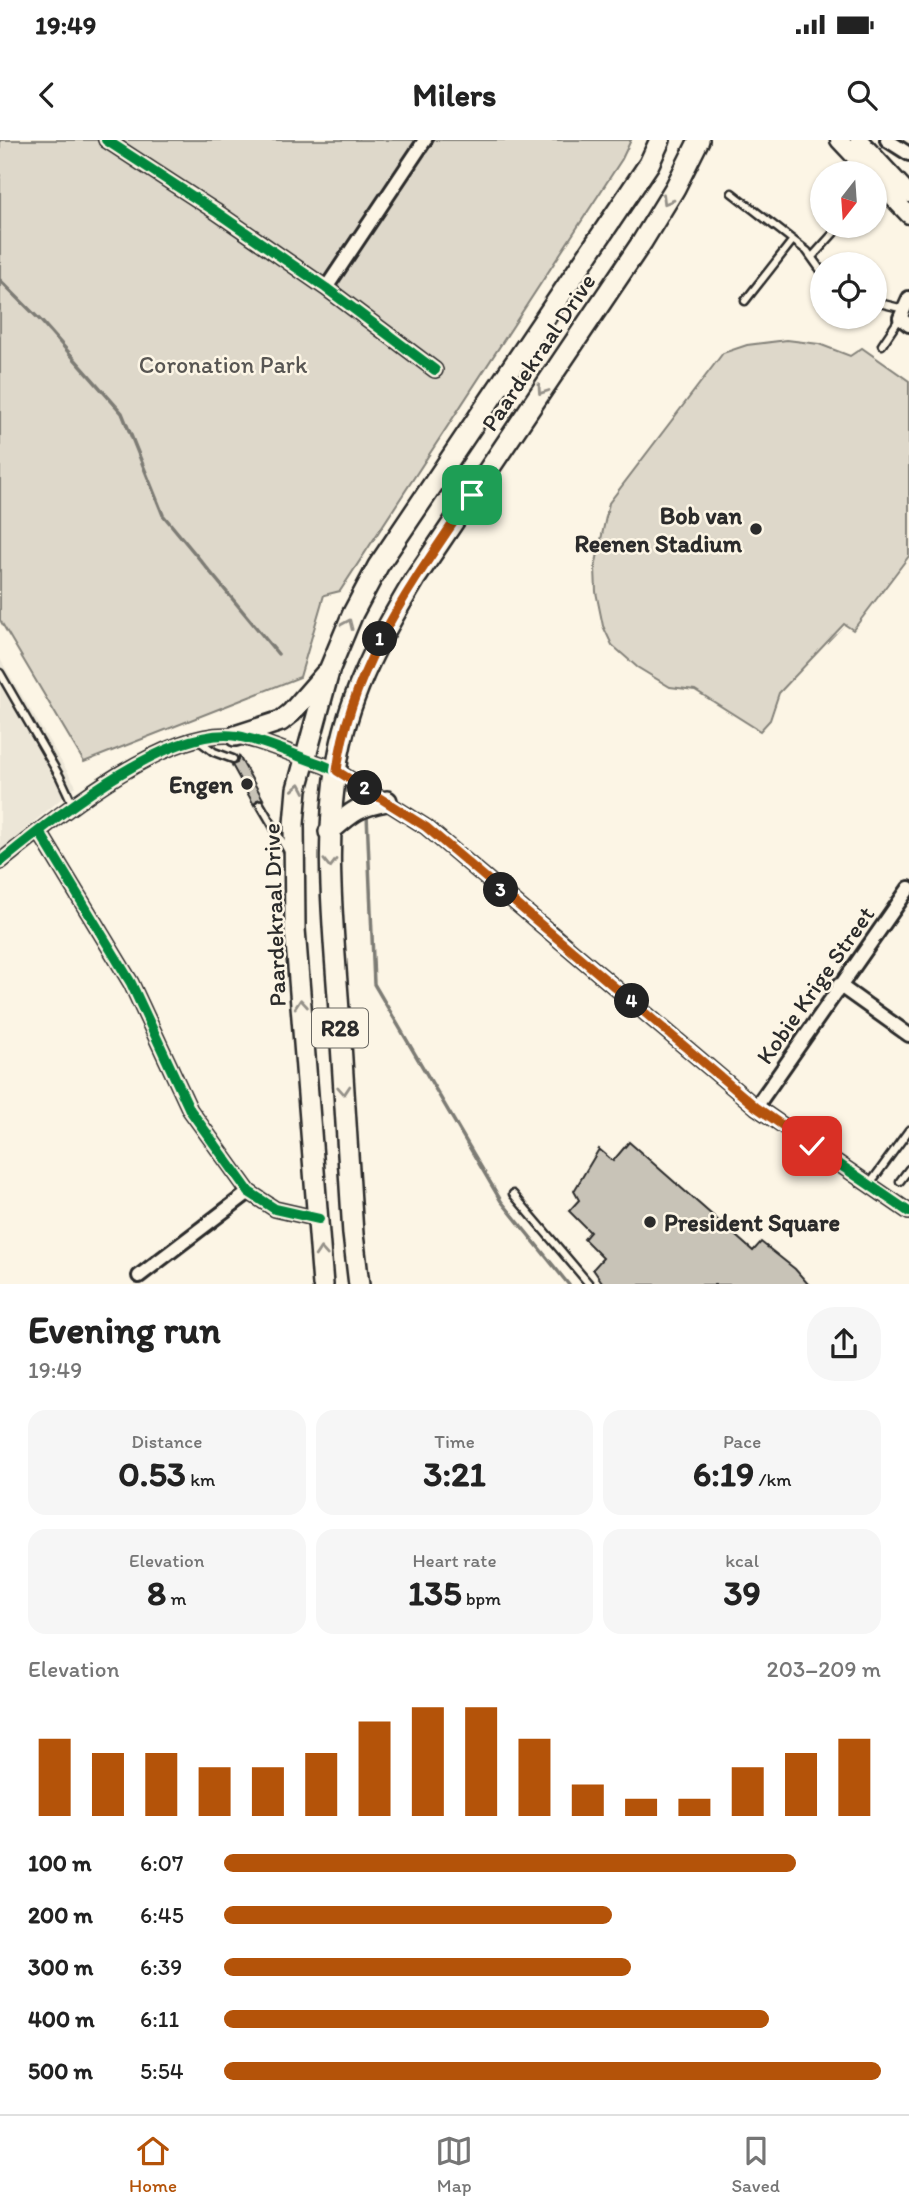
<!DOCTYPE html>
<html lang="en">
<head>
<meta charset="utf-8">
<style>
  body { margin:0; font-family:Itim,sans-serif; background:#f6f6f6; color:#222; height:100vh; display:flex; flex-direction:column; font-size:26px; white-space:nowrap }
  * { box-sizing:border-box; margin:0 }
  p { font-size:23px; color:#767676 }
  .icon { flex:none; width:38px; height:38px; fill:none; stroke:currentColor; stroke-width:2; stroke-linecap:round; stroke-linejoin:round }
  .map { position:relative; height:1144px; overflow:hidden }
  .details { display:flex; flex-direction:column; background:#fff; flex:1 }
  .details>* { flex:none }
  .needle { width:46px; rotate:197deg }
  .fabs { position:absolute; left:810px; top:21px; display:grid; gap:14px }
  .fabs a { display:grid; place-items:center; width:77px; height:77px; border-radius:50%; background:#fff; box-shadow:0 2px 5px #0004; font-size:35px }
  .pin { position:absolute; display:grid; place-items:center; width:60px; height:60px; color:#fff; margin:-30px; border-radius:14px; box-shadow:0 4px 10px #0006 }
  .km { position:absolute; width:35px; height:35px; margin:-18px; border-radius:50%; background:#222; color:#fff; font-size:19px; line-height:35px; text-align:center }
  .round { display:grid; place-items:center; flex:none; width:74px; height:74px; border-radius:28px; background:#f6f6f6 }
  .overview { display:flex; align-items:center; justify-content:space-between; height:119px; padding:0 28px }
  h1 { font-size:38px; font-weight:700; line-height:52px }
  .figures { display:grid; grid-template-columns:repeat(3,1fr); gap:10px; height:119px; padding:7px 28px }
  .figures div { display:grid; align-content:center; border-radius:18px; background:#f6f6f6; text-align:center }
  .figures b { font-size:35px; font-weight:700 }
  .figures small { font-size:19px; font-weight:400 }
  .figures p { font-size:19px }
  .chart { height:196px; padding:14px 28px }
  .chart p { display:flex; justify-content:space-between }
  .chart svg { width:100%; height:126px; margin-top:7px; stroke:#b45309; stroke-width:6 }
  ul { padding:0 28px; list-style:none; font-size:23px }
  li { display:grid; grid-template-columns:112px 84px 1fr; align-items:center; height:52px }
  li i { height:18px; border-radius:9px; background:#b45309 }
  .status { display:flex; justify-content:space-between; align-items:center; height:49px; padding:0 35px; background:#fff; direction:ltr }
  .status svg { height:19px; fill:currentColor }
  header { display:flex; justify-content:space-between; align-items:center; height:91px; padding:0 28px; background:#fff; font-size:32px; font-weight:700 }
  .tab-bar { display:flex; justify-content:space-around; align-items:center; height:98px; border-top:2px solid #e0e0e0; background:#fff; font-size:19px; color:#767676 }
  .tab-bar a { display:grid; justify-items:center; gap:4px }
  .tab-bar .selected { color:#b45309 }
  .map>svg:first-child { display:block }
  .built { fill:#ece6d7 }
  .green { fill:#ded8ca; stroke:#84827a; stroke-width:2 }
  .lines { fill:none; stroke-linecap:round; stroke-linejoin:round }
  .stream { stroke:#7d7b74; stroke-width:3.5 }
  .building { fill:#c8c3b7; stroke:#2b2b2b; stroke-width:2 }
  .service-casing { stroke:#2b2b2b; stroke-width:11 }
  .minor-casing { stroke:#2b2b2b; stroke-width:18 }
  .secondary-casing { stroke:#2b2b2b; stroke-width:21 }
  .primary-casing { stroke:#2b2b2b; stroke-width:24 }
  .service { stroke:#fcf5e5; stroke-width:6 }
  .minor { stroke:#fcf5e5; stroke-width:12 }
  .secondary { stroke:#fcf5e5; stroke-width:16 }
  .primary { stroke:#fcf5e5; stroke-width:19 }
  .cycleway-casing { stroke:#fcf5e5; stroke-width:15 }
  .cycleway { stroke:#00873e; stroke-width:10 }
  .oneway { stroke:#949088 }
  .route-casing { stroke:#fff; stroke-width:14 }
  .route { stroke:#b45309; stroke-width:9 }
  .poi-dot { fill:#2b2b2b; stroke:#fcf5e5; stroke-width:2.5 }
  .labels { text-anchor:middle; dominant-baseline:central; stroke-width:5; stroke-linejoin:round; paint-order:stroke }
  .shield { fill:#fcf5e5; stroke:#6a6863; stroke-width:2 }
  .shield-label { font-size:23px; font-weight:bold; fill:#2b2b2b }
  .street-label { font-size:24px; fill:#2b2b2b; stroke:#fcf5e5 }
  .park-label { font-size:24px; fill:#585653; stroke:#fcf5e5 }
  .poi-label { font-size:24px; font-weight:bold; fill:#2b2b2b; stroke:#fcf5e5; text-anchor:end }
</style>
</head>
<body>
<div class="status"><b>19:49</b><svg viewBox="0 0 49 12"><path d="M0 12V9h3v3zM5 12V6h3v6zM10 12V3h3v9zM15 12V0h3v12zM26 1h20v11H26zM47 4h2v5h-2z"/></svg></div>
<header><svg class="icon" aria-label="back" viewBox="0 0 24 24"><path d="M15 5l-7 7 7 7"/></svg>Milers<svg class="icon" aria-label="search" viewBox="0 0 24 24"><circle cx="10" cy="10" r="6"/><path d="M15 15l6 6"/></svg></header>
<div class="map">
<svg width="909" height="1145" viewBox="0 0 909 1145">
  <rect width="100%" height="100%" fill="#fcf5e5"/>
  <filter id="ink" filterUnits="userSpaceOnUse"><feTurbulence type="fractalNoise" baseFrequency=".0143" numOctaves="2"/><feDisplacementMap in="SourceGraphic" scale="14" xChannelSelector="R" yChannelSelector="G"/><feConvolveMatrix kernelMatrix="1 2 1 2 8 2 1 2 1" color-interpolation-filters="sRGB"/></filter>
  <g filter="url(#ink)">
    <path class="built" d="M 0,519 L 76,646 L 0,711 Z"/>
    <path class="green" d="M 0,0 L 631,0 L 622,19 L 340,451 L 324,455 L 300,537 L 84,622 L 0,480 Z
      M 787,200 L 819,204 L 850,216 L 862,208 L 909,241 L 909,416 L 853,490 L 844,484 L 779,553 L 770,580 L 760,591 L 695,550 L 670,547 L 637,527 L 612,505 L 603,486 L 596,452 L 595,427 L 609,363 L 723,213 L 747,205 Z"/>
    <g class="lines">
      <path class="stream" d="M 0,140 L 42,182 L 122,273 L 163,375 L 278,514
        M 367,674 L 374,844 L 501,1061 L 569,1145"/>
    </g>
    <path class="building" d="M 239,616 L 263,659 L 257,660 L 254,665 L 232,625 L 237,623 Z
      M 629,1002 L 753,1111 L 761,1102 L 795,1129 L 809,1145 L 604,1145 L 593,1129 L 603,1118 L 584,1099 L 590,1092 L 569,1071 L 579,1060 L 574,1051 L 599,1009 L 613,1021 Z"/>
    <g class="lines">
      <g class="service-casing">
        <path id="service" d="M 732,53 L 807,111 L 822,132
          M 812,117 L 840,86
          M 745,161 L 793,100
          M 875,162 L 904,169
          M 882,205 L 900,178
          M 0,533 L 60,637 L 73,665
          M 198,600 L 214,612 L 233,619
          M 260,664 L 289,713
          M 900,1041 L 909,1029
          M 869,1045 L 909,990
          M 513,1054 L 590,1145"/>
      </g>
      <g class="minor-casing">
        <path id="minor" d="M 106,0 L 215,71 L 326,148 L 435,230
          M 887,0 L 909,14
          M 326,148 L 425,0
          M 909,158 L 900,178 L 909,185
          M 39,691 L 131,843 L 190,970 L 249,1052 L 275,1069 L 319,1079
          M 0,722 C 53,680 166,585 237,596 C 266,601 295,616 323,625 L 337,631 L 426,687 L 756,967 L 909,1072
          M 839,845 L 909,895
          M 756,967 L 909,748
          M 139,1136 L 249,1052"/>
      </g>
      <g class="secondary-casing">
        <path id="secondary" d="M 839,0 L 870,33
          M 859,0 L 909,54
          M 875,39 L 909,75"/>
      </g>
      <g class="primary-casing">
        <path id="primary" d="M 235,596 L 281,581 L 291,573 L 326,533
          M 329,692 C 352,672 356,667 387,661
          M 323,1145 L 295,789 L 294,684 L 297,649 L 330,528 L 353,473 L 378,426 L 618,70 L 649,24 L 660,0
          M 359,1145 L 353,1094 C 348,1014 343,935 338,856 C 332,774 324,694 339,613 C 351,550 382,494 415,439 L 642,102 L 675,48 L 699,0"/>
      </g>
      <use href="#service" class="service"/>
      <use href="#minor" class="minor"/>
      <use href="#secondary" class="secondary"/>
      <use href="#primary" class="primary"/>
      <g class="cycleway-casing">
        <path id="cycleway" d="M 106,0 L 215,71 L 326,148 L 435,230
          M 39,691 L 131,843 L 190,970 L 249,1052 L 275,1069 L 319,1079
          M 0,722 C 53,680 166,585 237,596 C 266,601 295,616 323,625 L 337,631 L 426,687 L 756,967 L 909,1072"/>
      </g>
      <use href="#cycleway" class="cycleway"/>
    </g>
    <defs><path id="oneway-chevron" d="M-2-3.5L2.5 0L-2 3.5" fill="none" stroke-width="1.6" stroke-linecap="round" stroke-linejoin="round" transform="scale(1.75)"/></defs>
    <g class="oneway">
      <use href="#oneway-chevron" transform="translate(667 60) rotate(121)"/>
      <use href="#oneway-chevron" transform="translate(542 250) rotate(124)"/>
      <use href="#oneway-chevron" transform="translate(348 484) rotate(-66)"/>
      <use href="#oneway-chevron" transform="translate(299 648) rotate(-80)"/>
      <use href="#oneway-chevron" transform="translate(330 723) rotate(89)"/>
      <use href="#oneway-chevron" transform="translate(301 864) rotate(-95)"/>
      <use href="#oneway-chevron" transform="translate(344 950) rotate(86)"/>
      <use href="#oneway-chevron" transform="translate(321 1112) rotate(-94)"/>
    </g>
  </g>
  <g class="lines" filter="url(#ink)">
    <g class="route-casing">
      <path id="route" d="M 472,355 C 415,440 350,526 337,631 L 426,687 L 756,967 L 812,1006"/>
    </g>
    <use href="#route" class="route"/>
  </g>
  <g class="poi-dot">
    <circle cx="756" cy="389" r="7"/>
    <circle cx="247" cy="644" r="7"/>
    <circle cx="650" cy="1082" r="7"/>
  </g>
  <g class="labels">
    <rect class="shield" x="312" y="868.5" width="56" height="39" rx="5"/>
    <g class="shield-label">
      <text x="340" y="888">R28</text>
    </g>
    <g class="street-label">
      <text transform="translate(538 212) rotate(-56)">Paardekraal Drive</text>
      <text transform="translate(274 775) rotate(-92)">Paardekraal Drive</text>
      <text transform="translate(815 845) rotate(-55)">Kobie Krige Street</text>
    </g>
    <g class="park-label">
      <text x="223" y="224">Coronation Park</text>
    </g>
    <g class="poi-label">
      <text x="742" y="375">Bob van<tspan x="742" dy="28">Reenen Stadium</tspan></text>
      <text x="233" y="644">Engen</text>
      <text x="664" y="1082" text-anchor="start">President Square</text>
    </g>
  </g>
</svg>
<div class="fabs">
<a><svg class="needle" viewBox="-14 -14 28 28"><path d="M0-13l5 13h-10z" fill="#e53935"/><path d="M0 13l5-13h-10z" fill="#767676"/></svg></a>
<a><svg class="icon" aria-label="locate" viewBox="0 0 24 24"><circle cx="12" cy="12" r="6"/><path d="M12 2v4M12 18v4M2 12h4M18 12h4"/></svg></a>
</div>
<div class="pin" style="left:472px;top:355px;background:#1e9e55"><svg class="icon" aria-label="arrive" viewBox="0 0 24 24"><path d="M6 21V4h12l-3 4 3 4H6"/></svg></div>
<div class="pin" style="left:812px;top:1006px;background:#d93025"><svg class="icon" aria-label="check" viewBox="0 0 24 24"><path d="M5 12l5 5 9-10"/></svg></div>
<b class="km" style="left:380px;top:499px">1</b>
<b class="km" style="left:365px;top:648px">2</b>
<b class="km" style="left:501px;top:750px">3</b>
<b class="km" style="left:632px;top:861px">4</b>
</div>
<section class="details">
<div class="overview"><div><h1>Evening run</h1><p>19:49</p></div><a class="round"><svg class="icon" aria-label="share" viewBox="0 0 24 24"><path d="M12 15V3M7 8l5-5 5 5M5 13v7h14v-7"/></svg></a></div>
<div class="figures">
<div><p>Distance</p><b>0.53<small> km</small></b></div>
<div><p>Time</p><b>3:21</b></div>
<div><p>Pace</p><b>6:19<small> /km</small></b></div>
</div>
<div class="figures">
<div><p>Elevation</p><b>8<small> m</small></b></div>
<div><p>Heart rate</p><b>135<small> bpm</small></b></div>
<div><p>kcal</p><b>39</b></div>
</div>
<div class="chart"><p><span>Elevation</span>203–209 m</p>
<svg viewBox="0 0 160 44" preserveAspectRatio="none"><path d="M5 44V17M15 44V22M25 44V22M35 44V27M45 44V27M55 44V22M65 44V11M75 44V6M85 44V6M95 44V17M105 44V33M115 44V38M125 44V38M135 44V27M145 44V22M155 44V17"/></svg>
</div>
<ul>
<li><b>100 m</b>6:07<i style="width:87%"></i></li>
<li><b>200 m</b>6:45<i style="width:59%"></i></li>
<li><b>300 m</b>6:39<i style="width:62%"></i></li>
<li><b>400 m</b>6:11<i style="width:83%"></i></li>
<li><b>500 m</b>5:54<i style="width:100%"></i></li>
</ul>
</section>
<nav class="tab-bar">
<a class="selected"><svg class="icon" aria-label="home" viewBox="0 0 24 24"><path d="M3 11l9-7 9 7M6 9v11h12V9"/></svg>Home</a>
<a><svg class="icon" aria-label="map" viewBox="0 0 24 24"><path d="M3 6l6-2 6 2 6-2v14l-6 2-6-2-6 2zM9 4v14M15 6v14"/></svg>Map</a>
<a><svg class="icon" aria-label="saved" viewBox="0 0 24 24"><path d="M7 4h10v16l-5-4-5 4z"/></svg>Saved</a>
</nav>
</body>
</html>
